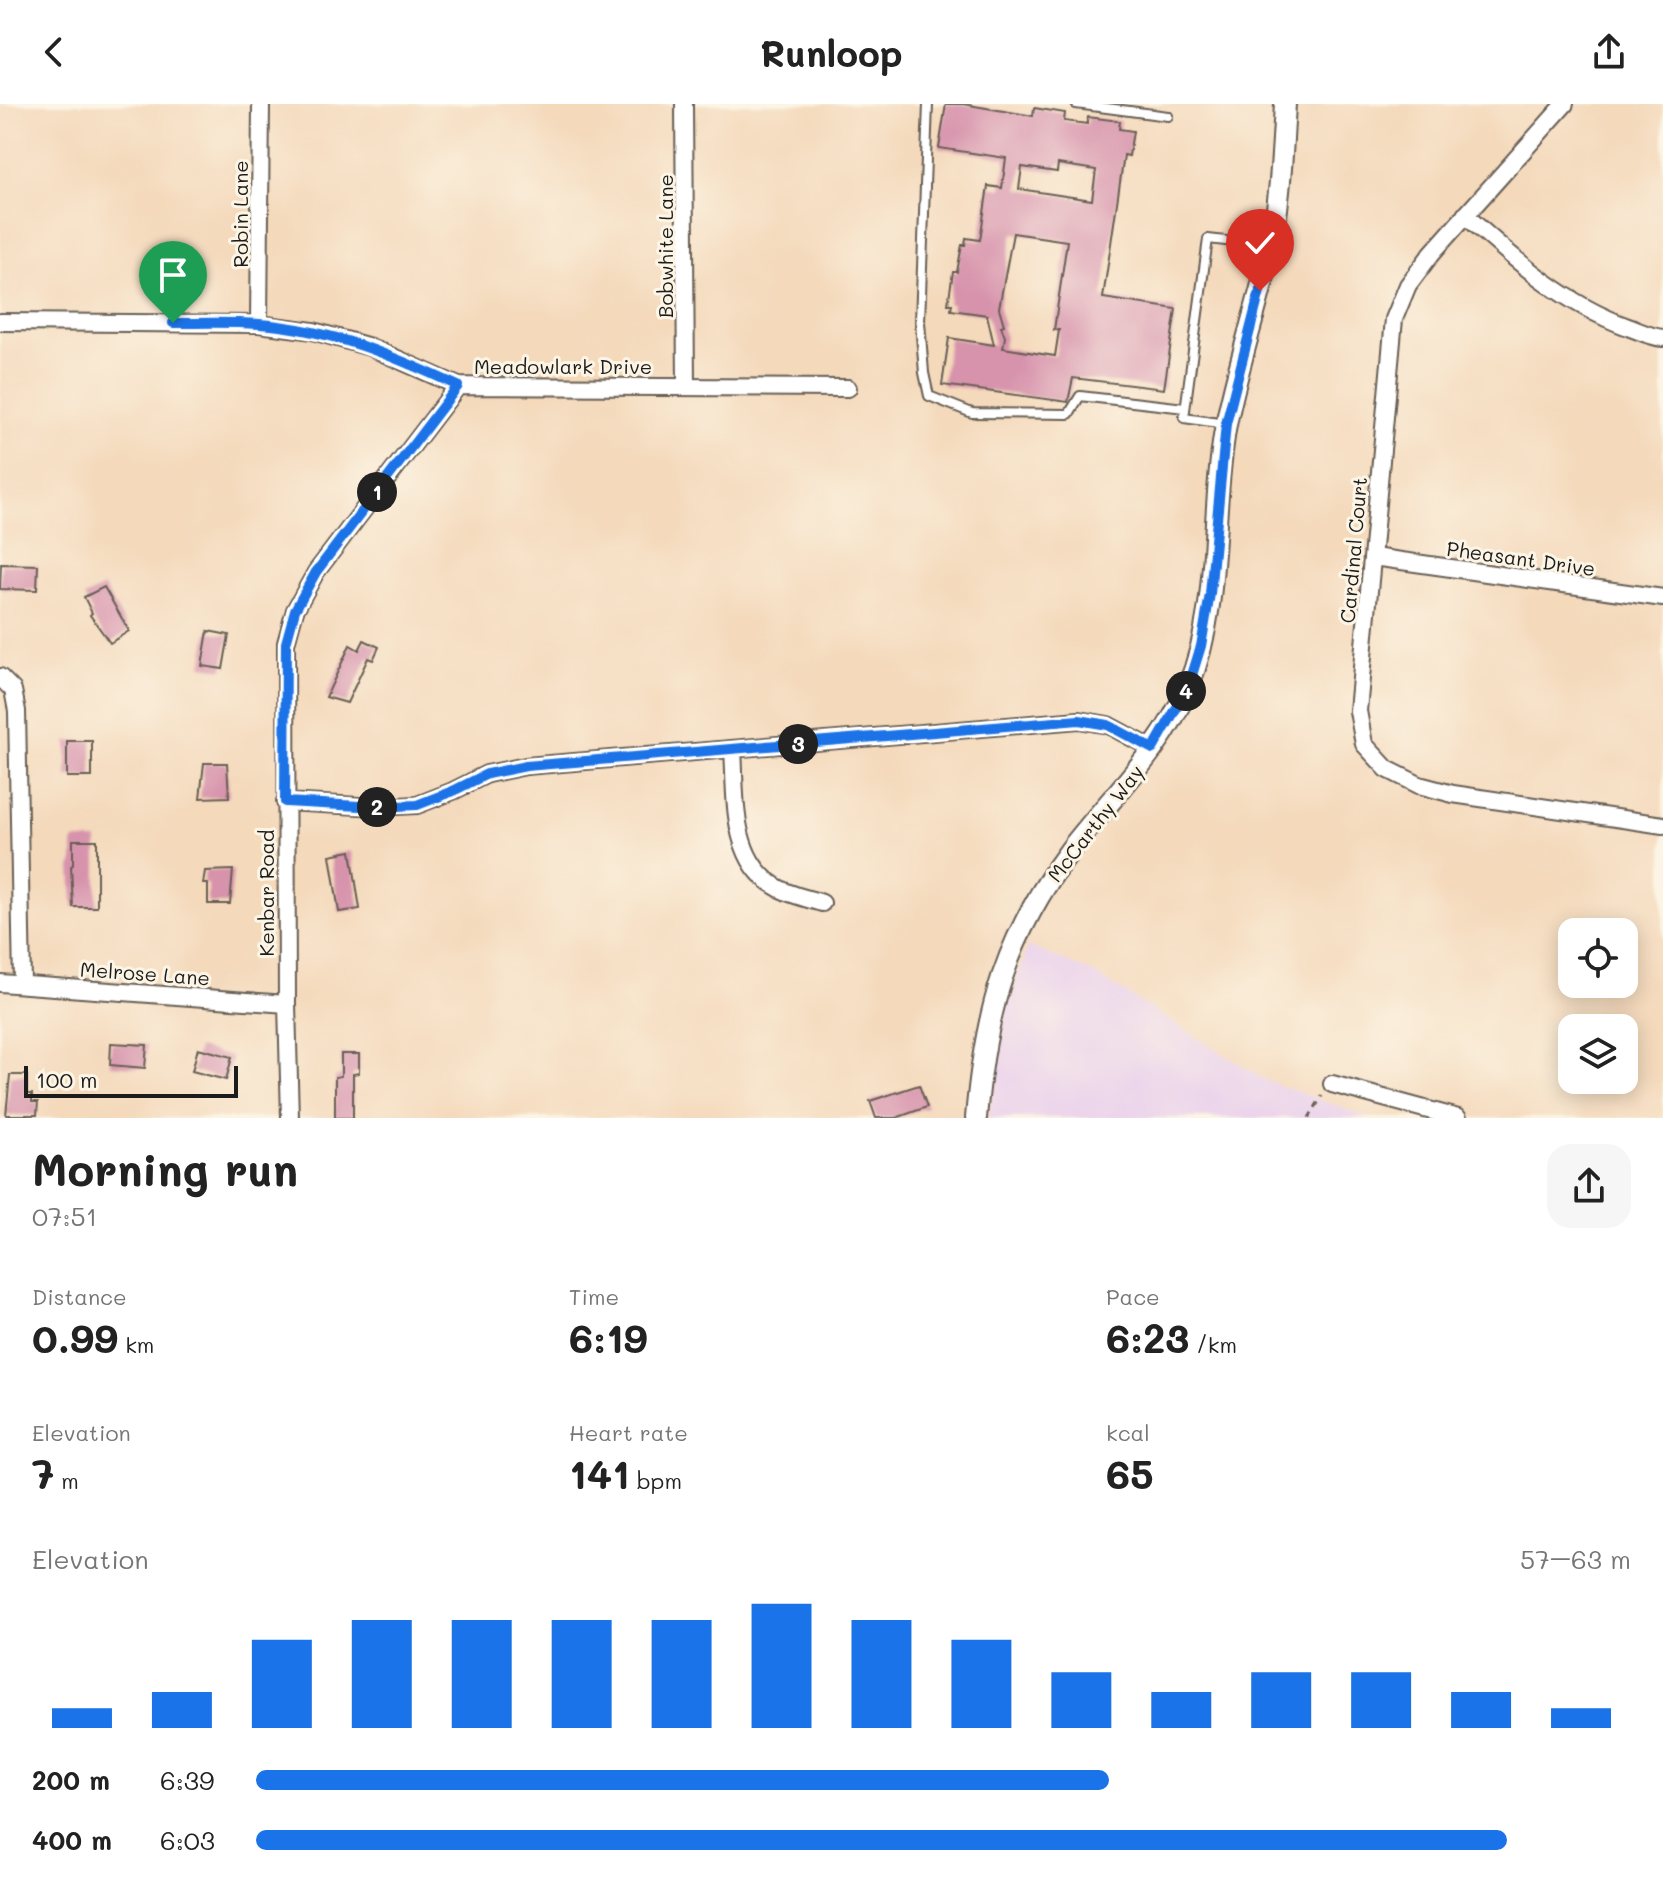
<!DOCTYPE html>
<html lang="en">
<head>
<meta charset="utf-8">
<style>
  body { margin:0; font-family:Mali,sans-serif; background:#f6f6f6; color:#222; height:100vh; display:flex; flex-direction:column; font-size:30px; white-space:nowrap }
  * { box-sizing:border-box; margin:0 }
  p { font-size:26px; color:#767676 }
  .icon { flex:none; width:44px; height:44px; fill:none; stroke:currentColor; stroke-width:2; stroke-linecap:round; stroke-linejoin:round }
  .map { position:relative; height:1014px; overflow:hidden }
  .panel { display:flex; flex-direction:column; background:#fff; flex:1 }
  .panel>* { flex:none }
  .tools { position:absolute; left:1558px; top:814px; display:grid; gap:16px }
  .tools a { display:grid; place-items:center; width:80px; height:80px; border-radius:16px; background:#fff; box-shadow:0 4px 20px #0003; font-size:40px }
  .scale { position:absolute; left:24px; bottom:20px; width:214px; box-sizing:border-box; padding-left:8px; border:4px solid #1c1c1c; border-top:0; font-size:22px; line-height:28px; white-space:nowrap; color:#1c1c1c; -webkit-text-stroke:6px #fcf5e5; paint-order:stroke }
  .pin { position:absolute; display:grid; place-items:center; width:68px; height:68px; color:#fff; margin:-82px -34px; border-radius:50% 50% 50% 0; rotate:-45deg; box-shadow:0 0 8px #0007 }
  .pin .icon { rotate:45deg }
  .km { position:absolute; width:40px; height:40px; margin:-20px; border-radius:50%; background:#222; color:#fff; font-size:22px; line-height:40px; text-align:center }
  .round { display:grid; place-items:center; flex:none; width:84px; height:84px; border-radius:24px; background:#f6f6f6 }
  .summary { display:flex; align-items:center; justify-content:space-between; height:136px; padding:0 32px }
  h1 { font-size:44px; font-weight:700; line-height:60px }
  .figures { display:grid; grid-template-columns:repeat(3,1fr); gap:12px; height:136px; padding:8px 32px }
  .figures div { display:grid; align-content:center }
  .figures b { font-size:40px; font-weight:700 }
  .figures small { font-size:22px; font-weight:400 }
  .figures p { font-size:22px }
  .chart { height:224px; padding:16px 32px }
  .chart p { display:flex; justify-content:space-between }
  .chart svg { width:100%; height:144px; margin-top:8px; stroke:#1a73e8; stroke-width:6 }
  ul { padding:0 32px; list-style:none; font-size:26px }
  li { display:grid; grid-template-columns:128px 96px 1fr; align-items:center; height:60px }
  li i { height:20px; border-radius:10px; background:#1a73e8 }
  header { display:flex; justify-content:space-between; align-items:center; height:104px; padding:0 32px; background:#fff; font-size:36px; font-weight:700 }
  .map>svg:first-child { display:block }
  .built { fill:#ead1ec }
  .building { fill:#d793ac; fill-rule:evenodd }
  .lines { fill:none; stroke-linecap:round; stroke-linejoin:round }
  .service-casing { stroke:#685e54; stroke-width:12 }
  .minor-casing { stroke:#685e54; stroke-width:20 }
  .tertiary-casing { stroke:#685e54; stroke-width:24 }
  .path { stroke:#685e54; stroke-width:3; stroke-dasharray:6 6; stroke-linecap:butt }
  .service { stroke:#fff; stroke-width:8 }
  .minor { stroke:#fff; stroke-width:16 }
  .tertiary { stroke:#fff; stroke-width:20 }
  .route-casing { stroke:#fff; stroke-width:16 }
  .route { stroke:#1a73e8; stroke-width:10 }
  .labels { text-anchor:middle; dominant-baseline:central; stroke-width:6; stroke-linejoin:round; paint-order:stroke }
  .street-label { font-size:20px; fill:#1c1c1c; stroke:#fcf5e5 }
</style>
</head>
<body>
<header><svg class="icon" aria-label="back" viewBox="0 0 24 24"><path d="M15 5l-7 7 7 7"/></svg>Runloop<svg class="icon" aria-label="share" viewBox="0 0 24 24"><path d="M12 15V3M7 8l5-5 5 5M5 13v7h14v-7"/></svg></header>
<div class="map">
<svg width="1663" height="1014" viewBox="0 0 1663 1014">
  <rect width="100%" height="100%" fill="#fcf5e5"/>
  <filter id="ink" filterUnits="userSpaceOnUse"><feTurbulence type="fractalNoise" baseFrequency=".0125" numOctaves="2"/><feDisplacementMap in="SourceGraphic" scale="16" xChannelSelector="R" yChannelSelector="G"/><feConvolveMatrix kernelMatrix="1 2 1 2 8 2 1 2 1" color-interpolation-filters="sRGB"/></filter>
  <filter id="wash" filterUnits="userSpaceOnUse"><feTurbulence type="fractalNoise" baseFrequency=".006" numOctaves="4" result="noise"/><feDisplacementMap in="SourceGraphic" scale="32" xChannelSelector="R" yChannelSelector="G"/><feGaussianBlur stdDeviation="1.8" result="paint"/><feColorMatrix in="noise" values="0 0 0 0 0 0 0 0 0 0 0 0 0 0 0 0 0 1.4 0 .05"/><feComposite in="paint" operator="in"/></filter>
  <g filter="url(#wash)">
    <rect width="100%" height="100%" fill="#f4d9bb"/>
    <path class="built" d="M 1028,842 L 1093,869 L 1265,976 L 1370,1014 L 989,1014 L 996,952 L 1004,910 Z"/>
    <g id="blocks">
      <path class="building" d="M 946,0 L 963,0 L 1033,12 L 1034,4 L 1065,9 L 1064,17 L 1087,20 L 1088,13 L 1120,17 L 1119,25 L 1133,27 L 1129,52 L 1124,51 L 1103,194 L 1176,205 L 1164,285 L 1073,274 L 1068,298 L 942,281 L 949,234 L 994,241 L 987,211 L 951,206 L 952,200 L 948,200 L 953,168 L 957,168 L 962,141 L 965,141 L 966,134 L 980,136 L 988,82 L 1002,84 L 1006,54 L 939,44 ZM 1058,60 L 1096,66 L 1092,96 L 1019,85 L 1022,63 L 1057,68 ZM 1013,129 L 1067,137 L 1054,226 L 1059,226 L 1055,252 L 1003,244 L 1005,233 L 1001,222 L 1004,221 L 999,204 Z
        M 1,460 L 38,461 L 37,486 L 0,485 Z
        M 104,483 L 129,527 L 110,539 L 90,511 L 92,509 L 84,493 Z
        M 208,527 L 229,531 L 223,565 L 202,562 Z
        M 364,536 L 379,543 L 373,556 L 368,554 L 347,599 L 326,593 L 350,541 L 359,546 Z
        M 67,637 L 92,637 L 92,673 L 67,673 Z
        M 204,659 L 227,659 L 229,693 L 200,694 Z
        M 73,736 L 97,736 L 97,803 L 73,803 L 71,762 L 73,761 Z
        M 351,747 L 360,805 L 339,808 L 330,751 Z
        M 233,766 L 230,800 L 208,800 L 208,780 L 203,780 L 205,767 Z
        M 111,939 L 147,941 L 145,964 L 110,961 Z
        M 198,944 L 232,953 L 226,976 L 192,967 Z
        M 341,950 L 359,950 L 359,969 L 353,970 L 353,1014 L 335,1014 L 335,973 L 341,972 Z
        M 10,971 L 27,971 L 27,990 L 32,990 L 32,998 L 38,998 L 37,1011 L 6,1011 Z
        M 919,981 L 927,1003 L 896,1014 L 876,1014 L 870,997 Z"/>
    </g>
  </g>
  <g filter="url(#ink)">
    <use href="#blocks" fill-opacity="0" stroke="#685e54" stroke-width="2"/>
    <g class="lines">
      <g class="service-casing">
        <path id="service" d="M 928,0 L 920,218 L 924,269 L 929,292 L 972,309 L 1069,310 L 1080,292 L 1185,304
          M 1076,0 L 1168,12
          M 1226,320 L 1184,314 L 1208,135 L 1270,142"/>
      </g>
      <g class="minor-casing">
        <path id="minor" d="M 684,0 L 686,283
          M 1565,0 L 1432,149 L 1408,181 L 1394,215 L 1358,607 L 1364,640 L 1387,665 L 1419,681 L 1453,690 L 1663,721
          M 1465,111 C 1514,155 1564,200 1628,223 C 1639,227 1651,233 1663,234
          M 0,218 L 259,220 L 313,227 L 370,243 L 458,282 L 848,284
          M 259,220 L 261,0
          M 1373,453 L 1663,494
          M 0,573 L 13,586 L 17,607 L 22,880
          M 733,645 C 736,690 730,755 775,782 C 788,791 807,794 822,799
          M 285,698 L 378,703 L 417,701 L 453,687 L 487,670 L 526,662 L 1079,616 L 1108,621 L 1153,645
          M 0,879 L 287,900
          M 1332,980 L 1458,1014
          M 290,1014 L 287,900 L 286,539 L 295,506 L 316,468 L 458,282"/>
      </g>
      <g class="tertiary-casing">
        <path id="tertiary" d="M 976,1014 C 985,908 1006,831 1071,745 C 1112,692 1162,646 1188,583 C 1222,501 1210,407 1226,321 C 1237,265 1255,211 1268,156 C 1280,105 1282,52 1285,0"/>
      </g>
      <path class="path" d="M 1309,1014 L 1322,992"/>
      <use href="#service" class="service"/>
      <use href="#minor" class="minor"/>
      <use href="#tertiary" class="tertiary"/>
    </g>
  </g>
  <g class="lines" filter="url(#ink)">
    <g class="route-casing">
      <path id="route" d="M 173,219 C 201,219 231,218 259,220 C 330,225 394,252 458,282 L 316,468 L 295,506 L 286,539 L 285,698 L 378,703 L 417,701 L 453,687 L 487,670 L 526,662 L 1079,616 L 1108,621 L 1153,645 L 1188,584 L 1201,542 L 1210,490 L 1226,320 L 1260,187"/>
    </g>
    <use href="#route" class="route"/>
  </g>
  <g class="labels">
    <g class="street-label">
      <text transform="translate(240 110) rotate(-90)">Robin Lane</text>
      <text transform="translate(665 142) rotate(-90)">Bobwhite Lane</text>
      <text x="563" y="262">Meadowlark Drive</text>
      <text transform="translate(1353 446) rotate(-85)">Cardinal Court</text>
      <text transform="translate(1521 454) rotate(8)">Pheasant Drive</text>
      <text transform="translate(1095 719) rotate(-52)">McCarthy Way</text>
      <text transform="translate(266 789) rotate(-90)">Kenbar Road</text>
      <text transform="translate(145 869) rotate(4)">Melrose Lane</text>
    </g>
  </g>
</svg>
<div class="tools">
<a><svg class="icon" aria-label="locate" viewBox="0 0 24 24"><circle cx="12" cy="12" r="6"/><path d="M12 2v4M12 18v4M2 12h4M18 12h4"/></svg></a>
<a><svg class="icon" aria-label="layers" viewBox="0 0 24 24"><path d="M12 4l9 5-9 5-9-5zM3 14l9 5 9-5"/></svg></a>
</div>
<div class="scale">100 m</div>
<div class="pin" style="left:173px;top:219px;background:#1e9e55"><svg class="icon" aria-label="arrive" viewBox="0 0 24 24"><path d="M6 21V4h12l-3 4 3 4H6"/></svg></div>
<div class="pin" style="left:1260px;top:187px;background:#d93025"><svg class="icon" aria-label="check" viewBox="0 0 24 24"><path d="M5 12l5 5 9-10"/></svg></div>
<b class="km" style="left:377px;top:388px">1</b>
<b class="km" style="left:377px;top:703px">2</b>
<b class="km" style="left:798px;top:640px">3</b>
<b class="km" style="left:1186px;top:587px">4</b>
</div>
<section class="panel">
<div class="summary"><div><h1>Morning run</h1><p>07:51</p></div><a class="round"><svg class="icon" aria-label="share" viewBox="0 0 24 24"><path d="M12 15V3M7 8l5-5 5 5M5 13v7h14v-7"/></svg></a></div>
<div class="figures">
<div><p>Distance</p><b>0.99<small> km</small></b></div>
<div><p>Time</p><b>6:19</b></div>
<div><p>Pace</p><b>6:23<small> /km</small></b></div>
</div>
<div class="figures">
<div><p>Elevation</p><b>7<small> m</small></b></div>
<div><p>Heart rate</p><b>141<small> bpm</small></b></div>
<div><p>kcal</p><b>65</b></div>
</div>
<div class="chart"><p><span>Elevation</span>57–63 m</p>
<svg viewBox="0 0 160 44" preserveAspectRatio="none"><path d="M5 44V38M15 44V33M25 44V17M35 44V11M45 44V11M55 44V11M65 44V11M75 44V6M85 44V11M95 44V17M105 44V27M115 44V33M125 44V27M135 44V27M145 44V33M155 44V38"/></svg>
</div>
<ul>
<li><b>200 m</b>6:39<i style="width:62%"></i></li>
<li><b>400 m</b>6:03<i style="width:91%"></i></li>
</ul>
</section>
</body>
</html>
